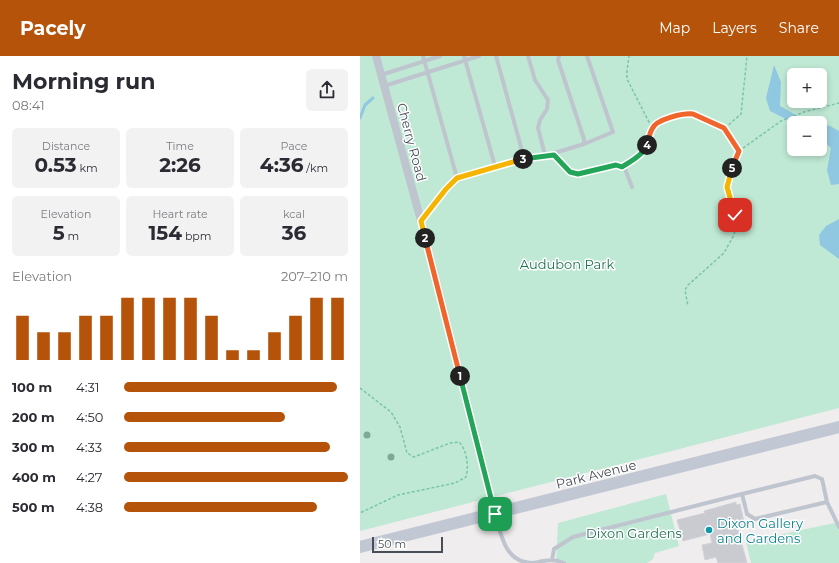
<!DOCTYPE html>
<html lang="en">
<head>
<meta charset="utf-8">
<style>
  body { margin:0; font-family:Montserrat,sans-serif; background:#f2f2f3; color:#2b2b33; height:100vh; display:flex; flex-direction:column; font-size:15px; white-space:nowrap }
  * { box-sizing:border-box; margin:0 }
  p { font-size:13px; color:#7c7c81 }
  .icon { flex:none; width:22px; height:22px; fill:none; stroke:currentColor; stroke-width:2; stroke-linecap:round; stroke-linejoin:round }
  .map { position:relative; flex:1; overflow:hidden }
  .drawer { display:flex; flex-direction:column; background:#fff; width:360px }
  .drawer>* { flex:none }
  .fabs { position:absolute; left:427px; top:12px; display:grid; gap:8px }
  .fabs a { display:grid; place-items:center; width:40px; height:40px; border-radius:6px; background:#fff; box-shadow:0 2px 6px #0003; font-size:20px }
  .scale { position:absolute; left:12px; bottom:10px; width:71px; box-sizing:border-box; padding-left:4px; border:2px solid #474e58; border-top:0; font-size:11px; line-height:14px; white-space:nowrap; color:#474e58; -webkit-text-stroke:3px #fff; paint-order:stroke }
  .pin { position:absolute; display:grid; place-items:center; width:34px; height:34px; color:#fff; margin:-17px; border-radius:8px; box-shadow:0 2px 6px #0006 }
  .km { position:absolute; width:20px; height:20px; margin:-10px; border-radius:50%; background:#222; color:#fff; font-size:11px; line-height:20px; text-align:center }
  .round { display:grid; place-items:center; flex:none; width:42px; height:42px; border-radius:6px; background:#f2f2f3 }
  .summary { display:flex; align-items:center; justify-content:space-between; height:68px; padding:0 12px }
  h1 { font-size:22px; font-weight:700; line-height:30px }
  .figures { display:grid; grid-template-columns:repeat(3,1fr); gap:6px; height:68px; padding:4px 12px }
  .figures div { display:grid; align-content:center; border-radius:6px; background:#f2f2f3; text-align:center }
  .figures b { font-size:20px; font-weight:700 }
  .figures small { font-size:11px; font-weight:400 }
  .figures p { font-size:11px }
  .chart { height:112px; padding:8px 12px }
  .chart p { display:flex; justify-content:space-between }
  .chart svg { width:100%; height:72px; margin-top:4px; stroke:#b45309; stroke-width:6 }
  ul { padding:0 12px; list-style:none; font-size:13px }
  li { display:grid; grid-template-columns:64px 48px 1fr; align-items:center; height:30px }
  li i { height:10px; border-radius:5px; background:#b45309 }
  header { display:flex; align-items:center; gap:24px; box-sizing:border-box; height:56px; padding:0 20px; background:#b45309; color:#fff }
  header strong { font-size:19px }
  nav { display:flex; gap:22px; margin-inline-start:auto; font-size:14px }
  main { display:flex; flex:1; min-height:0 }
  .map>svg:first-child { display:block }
  .green { fill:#bfe9d4; fill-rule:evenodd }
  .water { fill:#90c8e2 }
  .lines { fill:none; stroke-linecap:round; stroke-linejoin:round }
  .stream { stroke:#90c8e2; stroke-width:3 }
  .building { fill:#cacbd1; stroke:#d1d2d8 }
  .path { stroke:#7ac4a8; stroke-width:1.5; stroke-dasharray:3 2; stroke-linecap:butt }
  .service { stroke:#bfc5ce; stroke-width:4 }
  .minor { stroke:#bfc5ce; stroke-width:8 }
  .secondary { stroke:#c1c8d4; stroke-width:12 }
  .tree { fill:#7da998 }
  .split-1-casing { stroke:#fff; stroke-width:8 }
  .split-2-casing { stroke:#fff; stroke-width:8 }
  .split-3-casing { stroke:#fff; stroke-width:8 }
  .split-4-casing { stroke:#fff; stroke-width:8 }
  .split-5-casing { stroke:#fff; stroke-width:8 }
  .split-6-casing { stroke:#fff; stroke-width:8 }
  .split-1 { stroke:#22a559; stroke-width:5 }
  .split-2 { stroke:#f0652b; stroke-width:5 }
  .split-3 { stroke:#f5b400; stroke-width:5 }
  .split-4 { stroke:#22a559; stroke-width:5 }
  .split-5 { stroke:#f0652b; stroke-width:5 }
  .split-6 { stroke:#f5b400; stroke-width:5 }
  .culture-dot { fill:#0f9aa8; stroke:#fff; stroke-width:1.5 }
  .labels { text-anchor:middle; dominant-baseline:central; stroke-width:3; stroke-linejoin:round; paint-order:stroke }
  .street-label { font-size:13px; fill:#474e58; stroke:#fff }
  .park-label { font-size:13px; fill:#207152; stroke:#fff }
  .culture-label { font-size:13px; fill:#0d838f; stroke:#fff; text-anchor:start }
</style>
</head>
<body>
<header>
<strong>Pacely</strong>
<nav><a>Map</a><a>Layers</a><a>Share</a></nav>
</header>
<main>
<section class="drawer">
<div class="summary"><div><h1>Morning run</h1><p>08:41</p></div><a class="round"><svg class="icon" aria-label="share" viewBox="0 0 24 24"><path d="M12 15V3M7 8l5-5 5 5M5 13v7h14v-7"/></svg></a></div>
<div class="figures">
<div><p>Distance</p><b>0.53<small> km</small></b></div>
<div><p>Time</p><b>2:26</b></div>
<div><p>Pace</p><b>4:36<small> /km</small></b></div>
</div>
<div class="figures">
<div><p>Elevation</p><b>5<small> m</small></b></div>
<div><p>Heart rate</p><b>154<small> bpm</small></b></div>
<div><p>kcal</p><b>36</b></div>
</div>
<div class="chart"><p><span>Elevation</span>207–210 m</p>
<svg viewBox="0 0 160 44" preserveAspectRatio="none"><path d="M5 44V17M15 44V27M25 44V27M35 44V17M45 44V17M55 44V6M65 44V6M75 44V6M85 44V6M95 44V17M105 44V38M115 44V38M125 44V27M135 44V17M145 44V6M155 44V6"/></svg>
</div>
<ul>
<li><b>100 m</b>4:31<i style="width:95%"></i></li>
<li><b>200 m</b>4:50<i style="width:72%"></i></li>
<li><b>300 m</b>4:33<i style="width:92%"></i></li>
<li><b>400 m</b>4:27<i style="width:100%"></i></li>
<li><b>500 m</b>4:38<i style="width:86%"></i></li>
</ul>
</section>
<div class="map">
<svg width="479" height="507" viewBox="0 0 479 507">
  <rect width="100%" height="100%" fill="#efeded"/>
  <path class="green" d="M 0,0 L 479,0 L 479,352 L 0,475 ZM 434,19 L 460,19 L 460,45 L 434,45 ZM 434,67 L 460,67 L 460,93 L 434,93 Z
    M 306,438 L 319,490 L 295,497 L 293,503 L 287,507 L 196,507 L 198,467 Z
    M 479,466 L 479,507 L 391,507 L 386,486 Z"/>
  <path class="water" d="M 414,9 L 421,26 L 420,50 L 448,66 L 454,67 L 434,67 L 410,55 L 406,42 Z
    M 460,68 L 470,70 L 479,75 L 479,128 L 471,129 L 467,114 L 471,92 L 460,81 Z
    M 479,163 L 479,203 L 460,189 L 459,179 L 466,170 Z"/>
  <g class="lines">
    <path class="stream" d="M 0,62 L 5,49 L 13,42"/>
  </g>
  <path class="building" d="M 376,446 L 376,449 L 380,448 L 384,466 L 381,467 L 382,469 L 377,470 L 387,507 L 358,507 L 356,501 L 345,504 L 342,489 L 352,487 L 350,478 L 323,485 L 317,464 L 345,457 L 344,455 Z"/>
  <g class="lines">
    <path class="path" d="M 292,72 C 304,63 318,56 333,58 L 365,72 L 379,95 L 369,118 L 367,131 L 375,159 L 376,170 L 374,179 L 364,197 L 328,229 L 325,234 L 328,250
      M 365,72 L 381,58 L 387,0
      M 379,95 L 421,65 L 444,56 L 479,47
      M 268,106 L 285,94 L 292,72 L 267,23 L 267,15 L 269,0
      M 0,332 L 31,356 L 40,371 L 47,397 L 54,401 L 90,387 L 99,386 C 107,394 109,411 106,421 L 95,427 L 38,439 L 0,457"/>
    <path class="service" d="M 63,0 L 97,122
      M 104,0 L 135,110
      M 136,0 L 164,102
      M 168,0 L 175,24 L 188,44 L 187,53 L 180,64 L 178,72 L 185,99
      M 199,0 L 198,4 L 224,83 L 224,88
      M 21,19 L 80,0
      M 24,30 L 119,0
      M 191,98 L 224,88 L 253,76 L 227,0
      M 61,165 C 72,151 82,133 96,122 C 106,116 183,97 194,99 C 200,105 205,114 213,117 C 228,123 252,102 265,113 L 272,131
      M 467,446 L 395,463 L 387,458 L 382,438 L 455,420 L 462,423 L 467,446 L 479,471
      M 135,458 C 141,479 145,507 173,507 C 184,505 193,502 204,507
      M 192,504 L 194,493 L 213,481 L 382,438"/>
    <path class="minor" d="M 16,0 L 61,165 L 135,458"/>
    <path class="secondary" d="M 0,491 L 479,371"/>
  </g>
  <g class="tree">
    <circle cx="7" cy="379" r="3.5"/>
    <circle cx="31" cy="401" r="3.5"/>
  </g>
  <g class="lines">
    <g class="split-1-casing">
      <path id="split-1" d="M 100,320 L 135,458"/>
    </g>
    <g class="split-2-casing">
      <path id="split-2" d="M 65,182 L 100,320"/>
    </g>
    <g class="split-3-casing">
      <path id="split-3" d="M 65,182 L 61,165 L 86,133 L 97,122 L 163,103"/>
    </g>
    <g class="split-4-casing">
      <path id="split-4" d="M 163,103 L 194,99 L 210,116 L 218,118 L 256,109 L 262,111 C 271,105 283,99 287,89"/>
    </g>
    <g class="split-5-casing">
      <path id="split-5" d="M 287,89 C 289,84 289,78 292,73 C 296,63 323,57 333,58 L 364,72 L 379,95 L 372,112"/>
    </g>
    <g class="split-6-casing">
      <path id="split-6" d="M 372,112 L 367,131 L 375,159"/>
    </g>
    <use href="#split-1" class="split-1"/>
    <use href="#split-2" class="split-2"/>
    <use href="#split-3" class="split-3"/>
    <use href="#split-4" class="split-4"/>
    <use href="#split-5" class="split-5"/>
    <use href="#split-6" class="split-6"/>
  </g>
  <circle class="culture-dot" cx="349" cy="474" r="4"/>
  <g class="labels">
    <g class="street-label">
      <text transform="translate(52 86) rotate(75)">Cherry Road</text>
      <text transform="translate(236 418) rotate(-14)">Park Avenue</text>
    </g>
    <g class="park-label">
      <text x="207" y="208">Audubon Park</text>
      <text x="274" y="477">Dixon Gardens</text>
    </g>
    <g class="culture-label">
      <text x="357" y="467">Dixon Gallery<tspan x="357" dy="15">and Gardens</tspan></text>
    </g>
  </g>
</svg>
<div class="fabs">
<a>+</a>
<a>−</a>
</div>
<div class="scale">50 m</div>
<div class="pin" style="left:135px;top:458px;background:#1e9e55"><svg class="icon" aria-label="arrive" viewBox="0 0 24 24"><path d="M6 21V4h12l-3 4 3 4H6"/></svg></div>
<div class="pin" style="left:375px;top:159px;background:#d93025"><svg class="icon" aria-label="check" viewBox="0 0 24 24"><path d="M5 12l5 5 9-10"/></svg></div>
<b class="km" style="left:100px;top:320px">1</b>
<b class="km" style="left:65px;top:182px">2</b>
<b class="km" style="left:163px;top:103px">3</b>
<b class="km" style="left:287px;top:89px">4</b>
<b class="km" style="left:372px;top:112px">5</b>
</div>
</main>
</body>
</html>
